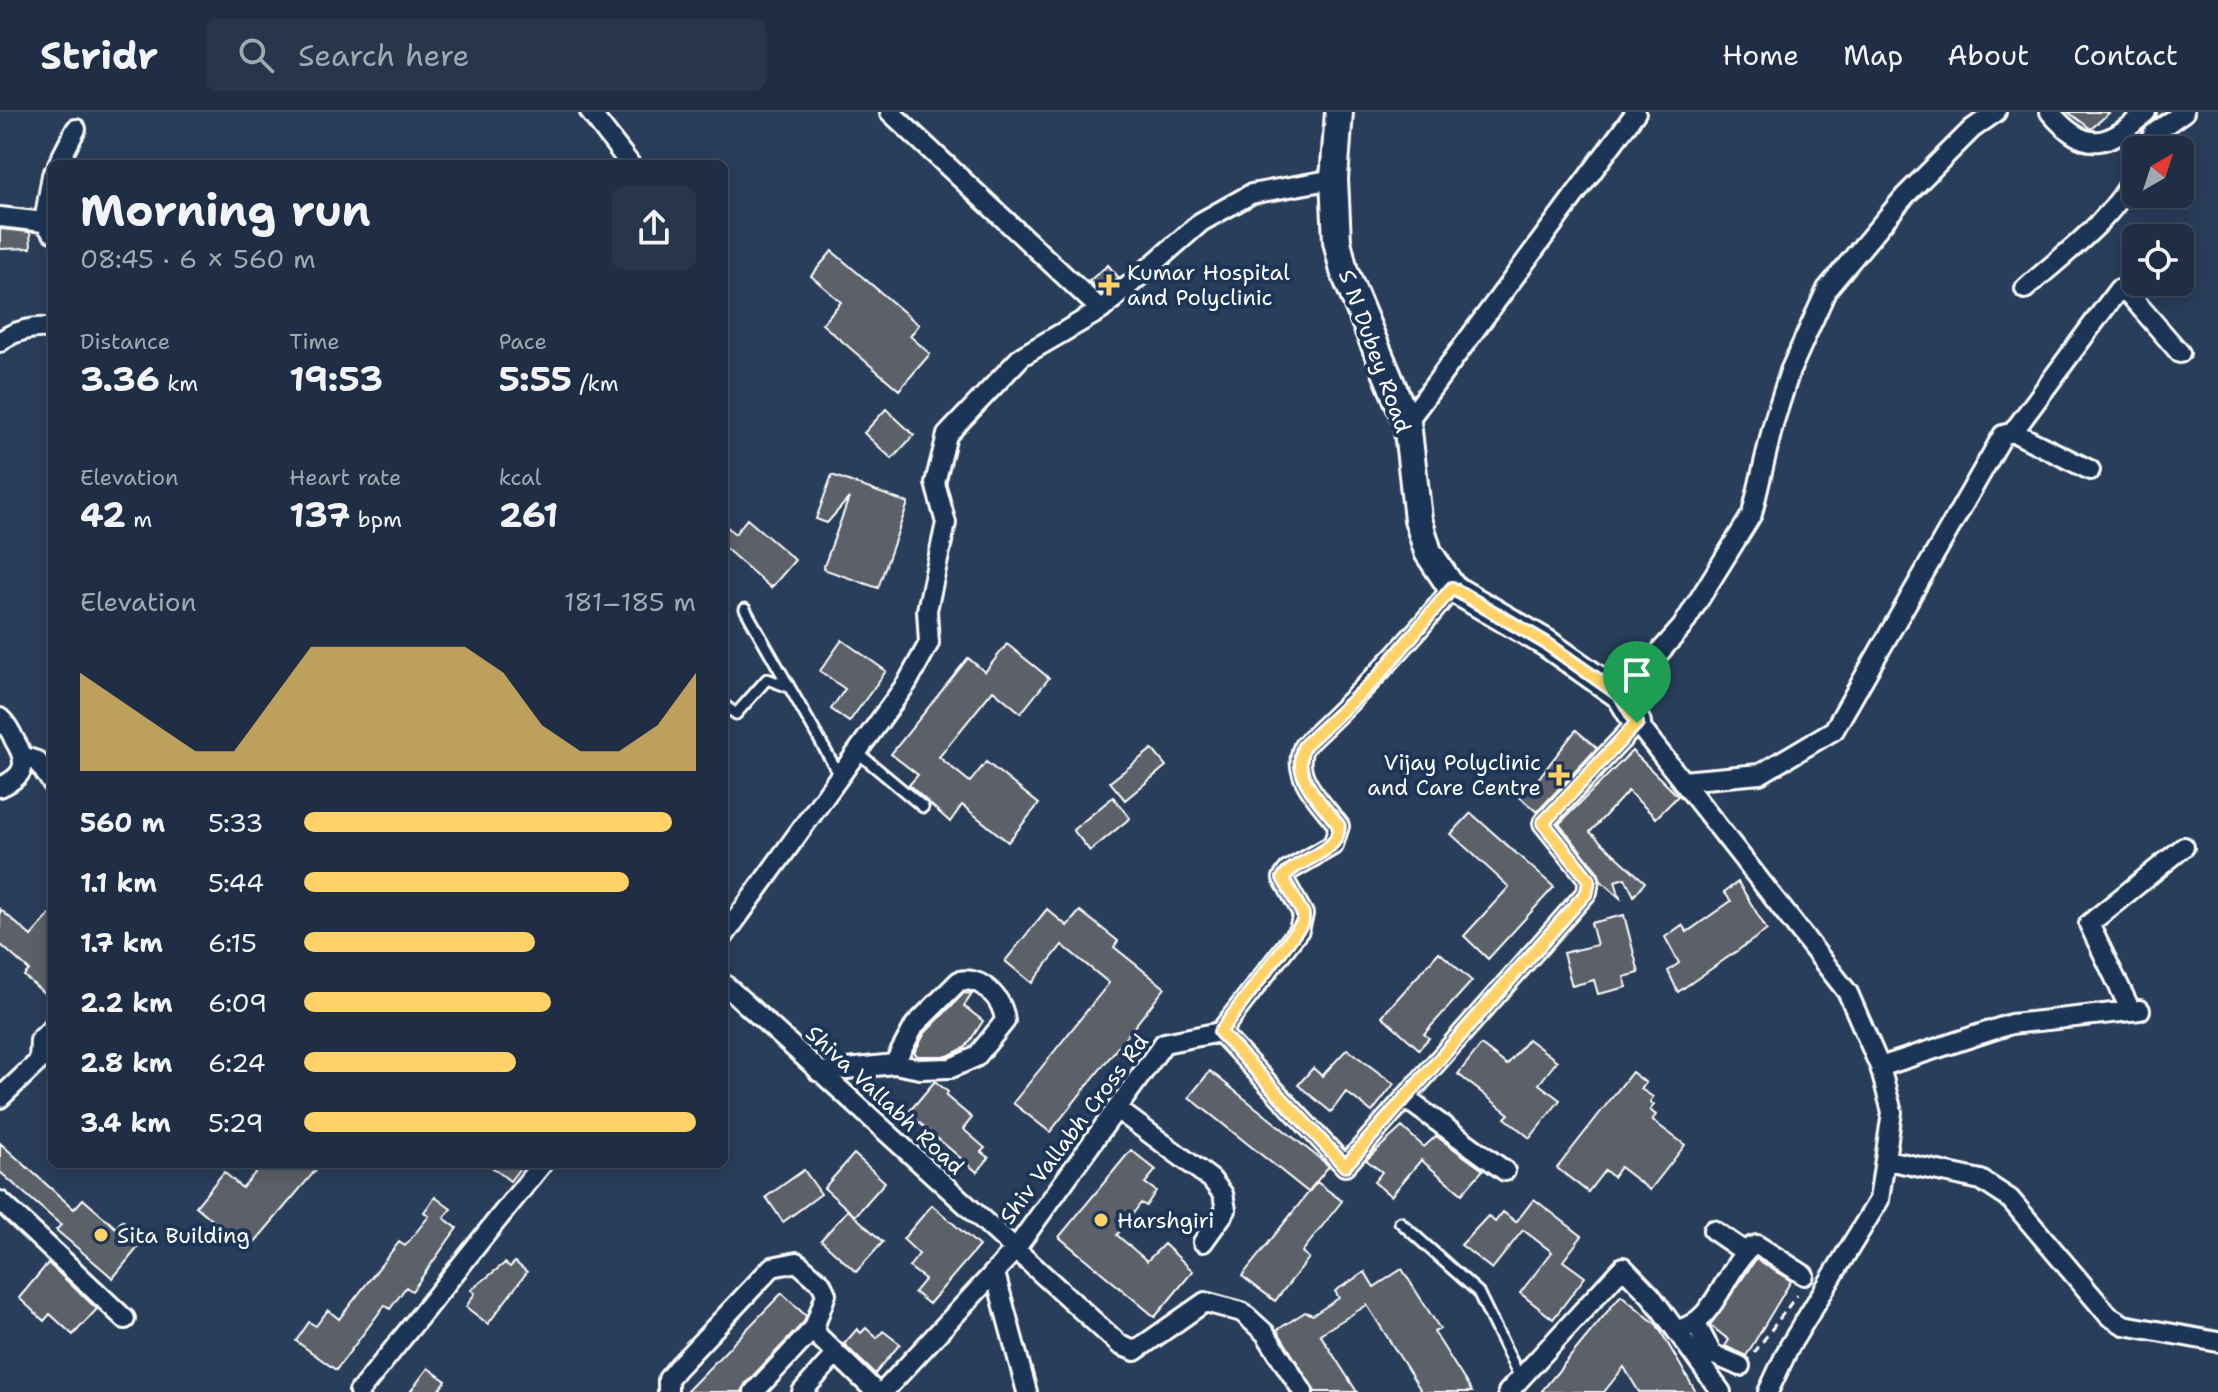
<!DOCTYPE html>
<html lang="en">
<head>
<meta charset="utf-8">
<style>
  body { margin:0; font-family:"Shantell Sans",sans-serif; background:#27364b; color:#f1f3f6; height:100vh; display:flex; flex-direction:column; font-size:30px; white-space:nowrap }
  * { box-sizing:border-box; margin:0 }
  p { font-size:26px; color:#a1a8b2 }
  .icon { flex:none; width:44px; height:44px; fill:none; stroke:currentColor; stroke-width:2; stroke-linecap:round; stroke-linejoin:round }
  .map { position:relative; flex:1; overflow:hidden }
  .panel { position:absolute; left:48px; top:48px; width:680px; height:1008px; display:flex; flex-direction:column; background:#1f2e44; border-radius:12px; box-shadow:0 4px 20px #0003,0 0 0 2px #3c4a5d }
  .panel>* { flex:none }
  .needle { width:52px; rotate:39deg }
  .fabs { position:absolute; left:2122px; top:24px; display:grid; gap:16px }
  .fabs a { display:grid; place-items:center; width:72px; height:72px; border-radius:12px; background:#1f2e44; box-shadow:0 4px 20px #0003,0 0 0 2px #3c4a5d; font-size:40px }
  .pin { position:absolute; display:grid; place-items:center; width:68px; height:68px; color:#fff; margin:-82px -34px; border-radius:50% 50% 50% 0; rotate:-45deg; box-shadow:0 0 8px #0007 }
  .pin .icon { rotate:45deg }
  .round { display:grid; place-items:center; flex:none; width:84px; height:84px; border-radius:12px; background:#27364b }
  .head { display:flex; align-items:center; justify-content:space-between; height:136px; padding:0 32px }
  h1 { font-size:44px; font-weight:700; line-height:60px }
  .stats { display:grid; grid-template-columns:repeat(3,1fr); gap:12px; height:136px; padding:8px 32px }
  .stats div { display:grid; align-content:center }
  .stats b { font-size:34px; font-weight:700 }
  .stats small { font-size:22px; font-weight:400 }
  .stats p { font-size:22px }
  .chart { height:224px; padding:16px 32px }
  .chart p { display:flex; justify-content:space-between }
  .chart svg { width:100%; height:144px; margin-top:8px; fill:#ffd166; opacity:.7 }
  ul { padding:0 32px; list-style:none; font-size:26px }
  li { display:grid; grid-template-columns:128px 96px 1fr; align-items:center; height:60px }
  li i { height:20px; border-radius:10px; background:#ffd166 }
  header { display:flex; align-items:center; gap:48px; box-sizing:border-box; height:112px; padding:0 40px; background:#1f2e44; border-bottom:2px solid #3c4a5d }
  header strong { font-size:38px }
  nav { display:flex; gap:44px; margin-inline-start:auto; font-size:28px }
  .search { width:560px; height:72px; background:#27364b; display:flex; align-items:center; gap:20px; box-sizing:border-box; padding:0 28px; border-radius:12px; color:#a1a8b2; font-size:30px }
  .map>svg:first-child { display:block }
  .building { fill:#5b6167; stroke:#fff; stroke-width:2 }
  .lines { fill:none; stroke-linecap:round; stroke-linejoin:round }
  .lane-casing { stroke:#fff; stroke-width:15 }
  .street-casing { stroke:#fff; stroke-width:24 }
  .secondary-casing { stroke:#fff; stroke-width:32 }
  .path { stroke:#fff; stroke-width:3; stroke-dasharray:8 6; stroke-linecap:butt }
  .lane { stroke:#1d3557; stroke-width:9 }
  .street { stroke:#1d3557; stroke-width:18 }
  .secondary { stroke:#1d3557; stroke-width:26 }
  .route-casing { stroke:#fff; stroke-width:16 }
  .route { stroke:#ffd166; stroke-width:10 }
  .poi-dot { fill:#ffd166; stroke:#1d3557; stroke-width:3 }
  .labels { text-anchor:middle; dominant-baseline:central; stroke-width:8; stroke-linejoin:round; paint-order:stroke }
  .poi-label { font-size:22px; fill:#fff; stroke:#1d3557; text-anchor:start }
  .street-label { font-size:22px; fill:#fff; stroke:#1d3557 }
</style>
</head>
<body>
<header>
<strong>Stridr</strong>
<div class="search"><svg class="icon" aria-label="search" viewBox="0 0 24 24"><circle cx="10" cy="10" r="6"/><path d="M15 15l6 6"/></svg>Search here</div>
<nav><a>Home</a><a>Map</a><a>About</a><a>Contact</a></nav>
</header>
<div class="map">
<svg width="2218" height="1280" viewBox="0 0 2218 1280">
  <rect width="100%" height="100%" fill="#293e5a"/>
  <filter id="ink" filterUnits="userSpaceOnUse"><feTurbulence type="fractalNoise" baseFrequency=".0125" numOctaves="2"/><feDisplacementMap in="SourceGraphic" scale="16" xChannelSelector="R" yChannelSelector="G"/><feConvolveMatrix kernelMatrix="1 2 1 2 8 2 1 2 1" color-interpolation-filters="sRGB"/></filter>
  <g filter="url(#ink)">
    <path class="building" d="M 2068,0 L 2110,0 L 2091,17 Z
      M 0,117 L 30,120 L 31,136 L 0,137 Z
      M 832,139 L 919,213 L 910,224 L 930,242 L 899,278 L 822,212 L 841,190 L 811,164 Z
      M 1108,153 L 1119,166 L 1101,182 L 1089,169 Z
      M 886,297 L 914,323 L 892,347 L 864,321 Z
      M 832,363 L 908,391 L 878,476 L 823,457 L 849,386 L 827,411 L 816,407 Z
      M 747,407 L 795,448 L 771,476 L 724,435 L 724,412 L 735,422 Z
      M 842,528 L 886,559 L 849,610 L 831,597 L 845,577 L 820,559 Z
      M 1007,532 L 1049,566 L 1021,601 L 993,578 L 939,645 L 970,670 L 986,650 L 1039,692 L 1008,730 L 962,693 L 950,710 L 909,673 L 918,663 L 891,642 L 968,546 L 985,560 Z
      M 1576,618 L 1597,636 L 1537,700 L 1516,682 L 1529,667 L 1534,672 Z
      M 1152,637 L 1166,654 L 1125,688 L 1110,670 Z
      M 1632,639 L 1678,684 L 1656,706 L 1628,679 L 1590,720 L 1645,770 L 1634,784 L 1625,766 L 1615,769 L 1620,786 L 1601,769 L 1598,760 L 1559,712 Z
      M 1113,685 L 1130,706 L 1090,739 L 1073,718 Z
      M 1471,701 L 1554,775 L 1488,847 L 1464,824 L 1509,775 L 1451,722 Z
      M 1738,770 L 1767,818 L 1678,880 L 1668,859 L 1679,851 L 1665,825 L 1682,813 L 1687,820 L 1731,789 L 1724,780 Z
      M 0,797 L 31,824 L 52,800 L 52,888 L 24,864 L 29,858 L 0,832 Z
      M 1047,797 L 1067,814 L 1080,799 L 1118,829 L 1114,835 L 1165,876 L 1050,1020 L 1013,991 L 1109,871 L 1062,833 L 1032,871 L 1005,849 Z
      M 1624,803 L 1639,861 L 1624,865 L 1627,875 L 1598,882 L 1594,868 L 1572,874 L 1563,841 L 1597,833 L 1591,811 Z
      M 1439,840 L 1472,869 L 1424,922 L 1429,926 L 1419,937 L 1382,904 Z
      M 964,881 L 972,882 L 964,894 L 983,909 L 966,935 L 948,944 L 918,944 L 914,941 L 925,921 Z
      M 1528,927 L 1557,949 L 1539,972 L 1560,988 L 1530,1026 L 1505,1006 L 1509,1002 L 1458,962 L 1481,933 L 1507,953 Z
      M 1347,937 L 1394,972 L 1372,1000 L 1346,980 L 1331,1000 L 1298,973 L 1313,956 L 1322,964 Z
      M 1210,959 L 1329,1054 L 1308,1080 L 1189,985 Z
      M 1632,960 L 1646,971 L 1641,977 L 1653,985 L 1650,990 L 1654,993 L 1650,998 L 1656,1003 L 1652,1008 L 1685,1033 L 1650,1078 L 1620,1055 L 1613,1065 L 1605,1058 L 1588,1080 L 1557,1056 Z
      M 935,969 L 948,980 L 946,984 L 972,1006 L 963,1017 L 985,1036 L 981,1040 L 989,1046 L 977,1060 L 908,1001 Z
      M 1402,1015 L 1424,1035 L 1436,1024 L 1483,1058 L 1462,1082 L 1421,1048 L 1391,1084 L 1374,1070 L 1382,1060 L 1366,1048 Z
      M 0,1031 L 74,1097 L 83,1087 L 116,1116 L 122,1108 L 145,1127 L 113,1166 L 56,1118 L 61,1113 L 0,1060 Z
      M 1131,1038 L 1156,1058 L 1145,1071 L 1156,1079 L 1146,1094 L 1141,1091 L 1117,1123 L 1147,1149 L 1164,1132 L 1193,1159 L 1155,1205 L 1059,1125 Z
      M 854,1042 L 885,1070 L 855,1104 L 824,1076 Z
      M 263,1052 L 321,1052 L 248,1138 L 196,1094 L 224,1060 L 242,1076 Z
      M 488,1052 L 523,1052 L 510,1069 Z
      M 804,1058 L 821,1082 L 783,1110 L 766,1085 Z
      M 1317,1070 L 1342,1089 L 1302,1140 L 1309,1146 L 1275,1189 L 1242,1164 Z
      M 435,1085 L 451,1097 L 444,1106 L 457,1116 L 412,1179 L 406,1175 L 390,1197 L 385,1193 L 336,1258 L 296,1229 L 309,1210 L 316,1214 L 328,1198 L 339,1207 L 399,1130 L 405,1134 L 429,1104 L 424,1100 Z
      M 1534,1087 L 1582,1124 L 1563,1149 L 1585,1165 L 1553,1207 L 1520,1181 L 1552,1140 L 1523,1118 L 1492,1157 L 1461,1133 L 1488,1104 L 1495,1110 L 1503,1100 L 1516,1110 Z
      M 932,1093 L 979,1134 L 929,1192 L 914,1180 L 925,1167 L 909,1155 L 919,1142 L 903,1127 Z
      M 848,1098 L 883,1130 L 856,1160 L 821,1128 Z
      M 1756,1147 L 1791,1169 L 1746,1244 L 1725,1234 L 1729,1228 L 1710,1213 Z
      M 515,1150 L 527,1160 L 488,1212 L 466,1195 L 475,1181 L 471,1178 L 505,1151 L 510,1155 Z
      M 48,1151 L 97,1197 L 73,1223 L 50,1202 L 44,1209 L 19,1186 Z
      M 1402,1157 L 1440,1217 L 1434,1220 L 1472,1280 L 1422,1280 L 1367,1193 L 1320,1222 L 1357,1280 L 1315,1280 L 1277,1218 L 1305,1200 L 1313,1203 L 1339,1186 L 1335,1179 L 1365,1160 L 1374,1175 Z
      M 782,1181 L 806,1204 L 804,1210 L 745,1272 L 742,1280 L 686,1280 Z
      M 1621,1183 L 1657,1213 L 1696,1280 L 1639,1280 L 1624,1255 L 1604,1280 L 1541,1280 Z
      M 866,1216 L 877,1226 L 883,1219 L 900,1232 L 875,1262 L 844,1232 L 857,1217 L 861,1221 Z
      M 428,1256 L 446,1269 L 437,1280 L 410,1280 Z"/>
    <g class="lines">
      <g class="lane-casing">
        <path id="lane" d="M 745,497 L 840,664
          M 724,593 L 736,602 L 767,567 L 789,575
          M 857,640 L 923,695
          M 1400,1110 L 1478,1180 L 1521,1268"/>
      </g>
      <g class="street-casing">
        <path id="street" d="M 590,0 L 630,52
          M 890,0 L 1101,198
          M 2050,0 C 2087,44 2109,34 2146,0
          M 2146,38 L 2154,21 L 2184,0
          M 58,52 L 76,17
          M 0,105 L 44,110 L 52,120
          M 44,110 L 52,63
          M 2025,177 C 2063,142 2114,108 2136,60
          M 0,230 C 12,219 37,213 52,217
          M 1407,310 L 1636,0
          M 2013,320 L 2118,178 L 2128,181 L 2180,241
          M 1621,584 L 1682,515 L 1752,402 L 1774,309 L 1790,259 L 1827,177 L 1905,84 L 1972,17 L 1996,0
          M 0,606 C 7,612 11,620 15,629 C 29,652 25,664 0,675
          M 25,645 L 37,649 L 52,671
          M 1682,669 L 1760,662 L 1834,618 L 2003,323 L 2013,320 L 2090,358
          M 724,824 L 907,571 L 929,531 L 927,498 L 946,411 L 935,371 L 947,323 L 1022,244 L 1101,198 L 1201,110 L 1251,82 L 1334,67
          M 724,872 L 1120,1233 L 1135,1239 L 1205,1190 L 1242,1200 L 1265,1221 L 1303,1280
          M 2131,899 L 2089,812 L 2184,735
          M 1220,920 L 1345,1054 L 1587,780 L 1589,768 L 1543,711 L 1637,611 L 1848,881 L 1880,955 L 1892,1000 L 1879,1088 L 1789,1235 L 1768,1280
          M 39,949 L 40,928 L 52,916
          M 1880,955 L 2011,912 L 2140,898
          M 819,960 L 894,952 L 920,957 L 951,956 L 976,945 L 1005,909 C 1003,887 982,864 959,869 L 915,913 L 894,952
          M 0,986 L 39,949
          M 1405,986 L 1505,1059
          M 1117,997 L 1211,1067 L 1223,1082 L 1226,1098 L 1203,1130
          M 1887,1048 L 1981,1068 L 2010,1087 L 2109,1204 L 2124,1213 L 2218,1230
          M 0,1089 L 125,1207
          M 1713,1118 L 1745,1140
          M 995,1161 L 1027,1280
          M 1696,1212 L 1712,1242 L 1740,1254
          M 1676,1218 C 1716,1211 1723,1160 1751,1135 L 1757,1133 L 1804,1163
          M 359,1280 L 542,1052
          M 668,1280 L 668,1267 L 677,1256 L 772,1155 L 797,1150 L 821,1171 L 826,1182 L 814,1216 L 819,1225 L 876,1280
          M 754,1280 L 814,1216
          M 802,1280 L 835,1243
          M 883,1280 L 1014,1139 L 1164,931 L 1220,920 L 1299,818 L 1303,802 L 1283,766 L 1288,759 L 1333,733 L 1339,714 C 1322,691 1290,664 1304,634 C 1357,584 1407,534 1452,476
          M 1508,1280 L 1623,1155 L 1651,1184 L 1721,1280"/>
      </g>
      <g class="secondary-casing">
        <path id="secondary" d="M 1339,0 L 1334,67 L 1337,129 L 1344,159 L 1407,310 L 1418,407 L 1428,440 L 1452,476 L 1546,531 L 1621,584 L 1637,611"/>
      </g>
      <path class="path" d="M 1754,1241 L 1797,1183"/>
      <use href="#lane" class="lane"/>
      <use href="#street" class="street"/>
      <use href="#secondary" class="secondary"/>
    </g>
  </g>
  <g class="lines" filter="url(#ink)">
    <g class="route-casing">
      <path id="route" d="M 1452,476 L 1546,531 L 1621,584 L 1637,611 L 1543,711 L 1589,768 L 1587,780 L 1345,1054 L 1220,920 L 1303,810 L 1303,802 L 1283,766 C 1298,745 1338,744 1339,714 C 1322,691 1290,664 1304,634 L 1377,566 Z"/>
    </g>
    <use href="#route" class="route"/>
  </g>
  <g class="poi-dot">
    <path d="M1105 161h8v8h8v8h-8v8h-8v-8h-8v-8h8z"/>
    <path d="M1555 651h8v8h8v8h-8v8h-8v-8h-8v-8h8z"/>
    <circle cx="1101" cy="1108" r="8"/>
    <circle cx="101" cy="1123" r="8"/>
  </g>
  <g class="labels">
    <g class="poi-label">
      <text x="1127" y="160">Kumar Hospital<tspan x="1127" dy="25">and Polyclinic</tspan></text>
      <text x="1541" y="650" text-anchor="end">Vijay Polyclinic<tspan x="1541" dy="25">and Care Centre</tspan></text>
      <text x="1117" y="1108">Harshgiri</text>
      <text x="117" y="1123">Sita Building</text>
    </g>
    <g class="street-label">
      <text transform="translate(1375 239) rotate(70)">S N Dubey Road</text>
      <text transform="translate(885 988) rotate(43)">Shiva Vallabh Road</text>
      <text transform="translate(1074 1017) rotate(-53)">Shiv Vallabh Cross Rd</text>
    </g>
  </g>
</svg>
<div class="fabs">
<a><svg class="needle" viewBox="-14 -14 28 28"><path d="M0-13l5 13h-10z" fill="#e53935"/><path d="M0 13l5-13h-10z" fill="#a1a8b2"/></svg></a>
<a><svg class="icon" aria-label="locate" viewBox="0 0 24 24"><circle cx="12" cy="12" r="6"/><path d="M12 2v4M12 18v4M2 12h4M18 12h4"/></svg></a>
</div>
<div class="pin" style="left:1637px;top:611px;background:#1e9e55"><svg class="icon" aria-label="arrive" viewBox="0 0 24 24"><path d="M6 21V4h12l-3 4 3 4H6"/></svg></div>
<section class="panel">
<div class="head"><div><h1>Morning run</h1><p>08:45 · 6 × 560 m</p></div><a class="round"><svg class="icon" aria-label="share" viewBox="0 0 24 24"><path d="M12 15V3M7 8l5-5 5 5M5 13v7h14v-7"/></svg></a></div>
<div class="stats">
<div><p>Distance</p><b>3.36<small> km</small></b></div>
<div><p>Time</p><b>19:53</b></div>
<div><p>Pace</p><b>5:55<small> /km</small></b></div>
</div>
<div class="stats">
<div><p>Elevation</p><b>42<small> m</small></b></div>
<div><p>Heart rate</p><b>137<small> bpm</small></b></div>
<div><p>kcal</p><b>261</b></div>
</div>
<div class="chart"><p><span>Elevation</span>181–185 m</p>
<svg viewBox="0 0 160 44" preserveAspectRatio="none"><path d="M0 44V14L10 22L20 30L30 38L40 38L50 22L60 6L70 6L80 6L90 6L100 6L110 14L120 30L130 38L140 38L150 30L160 14V44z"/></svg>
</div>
<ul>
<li><b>560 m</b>5:33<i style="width:94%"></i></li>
<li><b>1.1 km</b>5:44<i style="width:83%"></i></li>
<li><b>1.7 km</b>6:15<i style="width:59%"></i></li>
<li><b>2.2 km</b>6:09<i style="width:63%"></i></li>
<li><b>2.8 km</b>6:24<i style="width:54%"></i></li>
<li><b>3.4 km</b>5:29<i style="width:100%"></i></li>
</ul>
</section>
</div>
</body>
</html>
